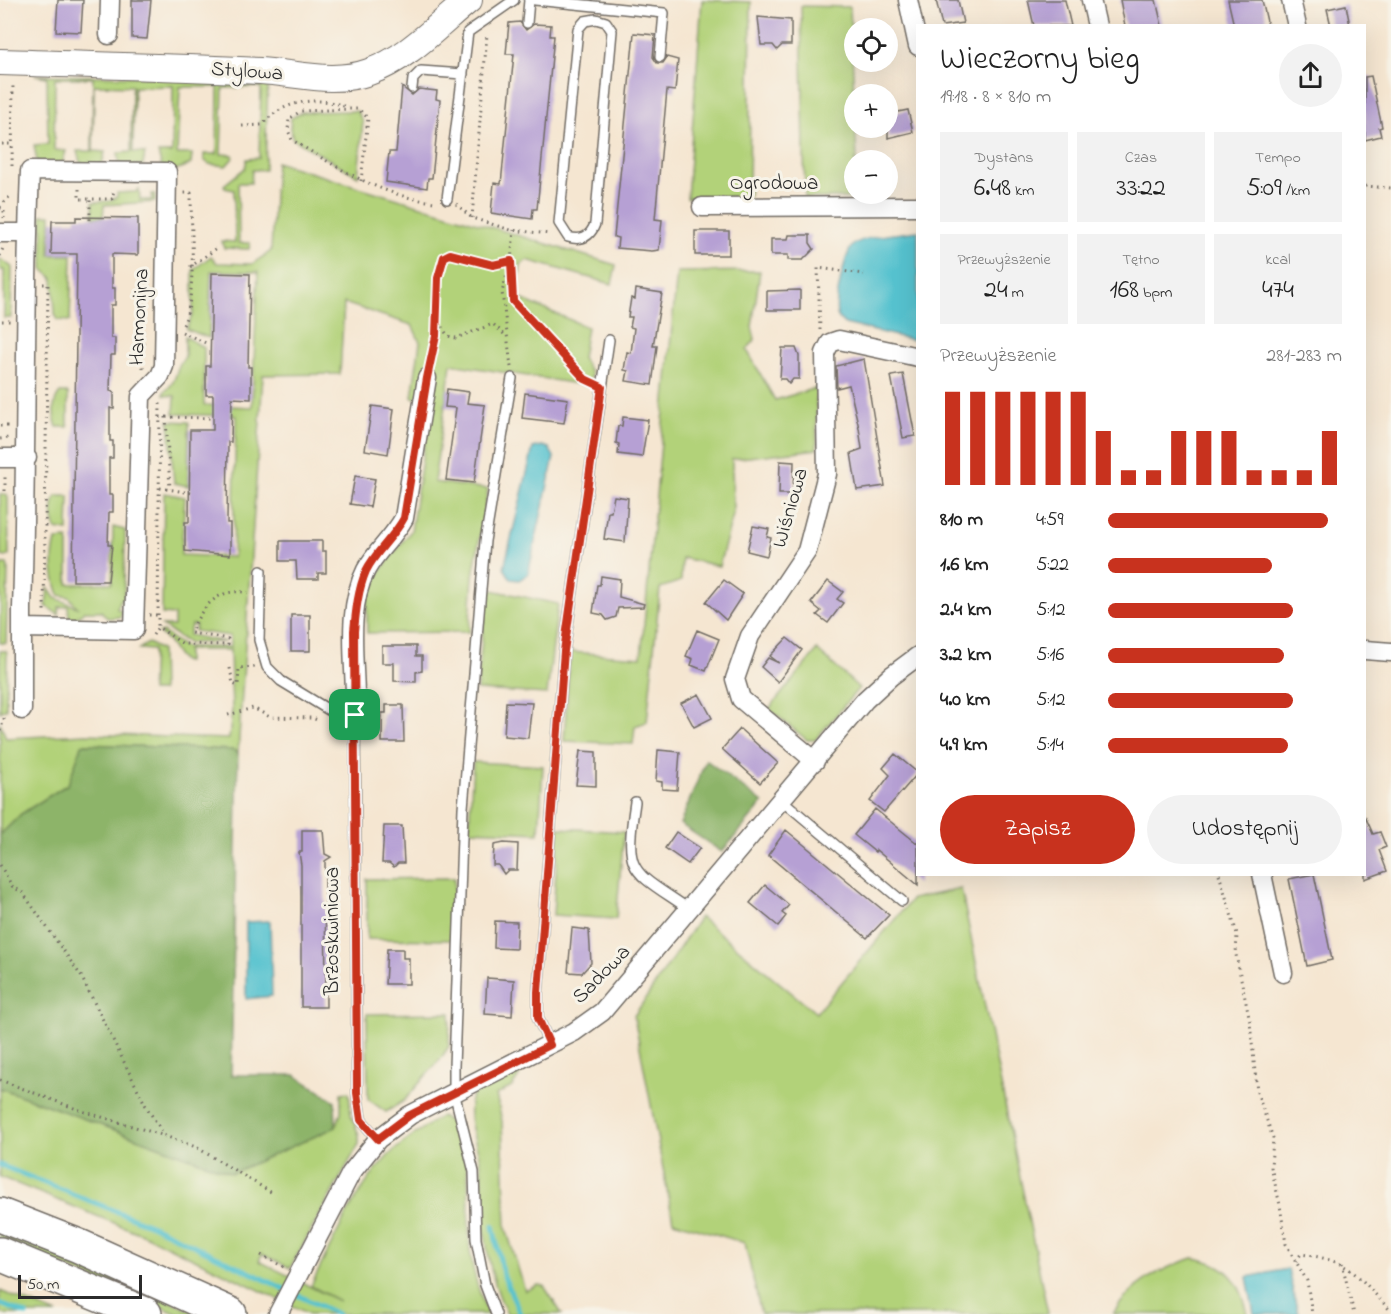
<!DOCTYPE html>
<html lang="pl">
<head>
<meta charset="utf-8">
<style>
  body { margin:0; font-family:"Indie Flower",sans-serif; background:#f2f2f2; color:#222; height:100vh; display:flex; flex-direction:column; font-size:22px; white-space:nowrap }
  * { box-sizing:border-box; margin:0 }
  p { font-size:20px; color:#767676 }
  .icon { flex:none; width:33px; height:33px; fill:none; stroke:currentColor; stroke-width:2; stroke-linecap:round; stroke-linejoin:round }
  .map { position:relative; flex:1; overflow:hidden }
  .panel { position:absolute; left:916px; top:24px; width:450px; height:852px; display:flex; flex-direction:column; background:#fff; border-radius:0px; box-shadow:0 6px 24px #0002 }
  .panel>* { flex:none }
  .controls { position:absolute; left:844px; top:18px; display:grid; gap:12px }
  .controls a { display:grid; place-items:center; width:54px; height:54px; border-radius:50%; background:#fff; box-shadow:0 6px 24px #0002; font-size:30px }
  .scale { position:absolute; left:18px; bottom:15px; width:124px; box-sizing:border-box; padding-left:6px; border:3px solid #2b2b2b; border-top:0; font-size:16px; line-height:21px; white-space:nowrap; color:#2b2b2b; -webkit-text-stroke:4px #f7f3e8; paint-order:stroke }
  .pin { position:absolute; display:grid; place-items:center; width:51px; height:51px; color:#fff; margin:-26px; border-radius:12px; box-shadow:0 3px 9px #0006 }
  .round { display:grid; place-items:center; flex:none; width:63px; height:63px; border-radius:32px; background:#f2f2f2 }
  .summary { display:flex; align-items:center; justify-content:space-between; height:102px; padding:0 24px }
  h1 { font-size:33px; font-weight:600; line-height:45px }
  .figures { display:grid; grid-template-columns:repeat(3,1fr); gap:9px; height:102px; padding:6px 24px }
  .figures div { display:grid; align-content:center; border-radius:0px; background:#f2f2f2; text-align:center }
  .figures b { font-size:26px; font-weight:600 }
  .figures small { font-size:16px; font-weight:400 }
  .figures p { font-size:16px }
  .chart { height:168px; padding:12px 24px }
  .chart p { display:flex; justify-content:space-between }
  .chart svg { width:100%; height:108px; margin-top:6px; stroke:#c8321e; stroke-width:6 }
  .button { display:flex; gap:12px; margin-top:auto; padding:12px 24px }
  .button a { flex:1; height:69px; border-radius:36px; background:#c8321e; color:#fff; font-size:24px; font-weight:600; line-height:69px; text-align:center }
  .button a+a { background:#f2f2f2; color:#222 }
  ul { padding:0 24px; list-style:none; font-size:20px }
  li { display:grid; grid-template-columns:96px 72px 1fr; align-items:center; height:45px }
  li i { height:15px; border-radius:8px; background:#c8321e }
  .map>svg:first-child { display:block }
  .green { fill:#b2d279; stroke:#6e7e52; stroke-width:1.5 }
  .forest { fill:#8db469; stroke:#5c704a; stroke-width:1.5 }
  .water { fill:#56c2cf; stroke:#40767d; stroke-width:1.5 }
  .lines { fill:none; stroke-linecap:round; stroke-linejoin:round }
  .stream { stroke:#56c2cf; stroke-width:5 }
  .building { fill:#b6a0d4 }
  .lane-casing { stroke:#726c65; stroke-width:12 }
  .street-casing { stroke:#726c65; stroke-width:21 }
  .secondary-casing { stroke:#726c65; stroke-width:28 }
  .highway-casing { stroke:#726c65; stroke-width:36 }
  .path { stroke:#726c65; stroke-width:3; stroke-dasharray:1.5 4.5; stroke-linecap:butt }
  .lane { stroke:#fff; stroke-width:9 }
  .street { stroke:#fff; stroke-width:18 }
  .secondary { stroke:#fff; stroke-width:26 }
  .highway { stroke:#fff; stroke-width:33 }
  .route-casing { stroke:#fff; stroke-width:12 }
  .route { stroke:#c8321e; stroke-width:8 }
  .labels { text-anchor:middle; dominant-baseline:central; stroke-width:6; stroke-linejoin:round; paint-order:stroke }
  .street-label { font-size:21px; fill:#2b2b2b; stroke:#f7f3e8 }
</style>
</head>
<body>
<div class="map">
<svg width="1391" height="1314" viewBox="0 0 1391 1314">
  <rect width="100%" height="100%" fill="#f7f3e8"/>
  <filter id="ink" filterUnits="userSpaceOnUse"><feTurbulence type="fractalNoise" baseFrequency=".0167" numOctaves="2"/><feDisplacementMap in="SourceGraphic" scale="12" xChannelSelector="R" yChannelSelector="G"/><feConvolveMatrix kernelMatrix="1 2 1 2 8 2 1 2 1" color-interpolation-filters="sRGB"/></filter>
  <filter id="wash" filterUnits="userSpaceOnUse"><feTurbulence type="fractalNoise" baseFrequency=".008" numOctaves="4" result="noise"/><feDisplacementMap in="SourceGraphic" scale="24" xChannelSelector="R" yChannelSelector="G"/><feGaussianBlur stdDeviation="1.35" result="paint"/><feColorMatrix in="noise" values="0 0 0 0 0 0 0 0 0 0 0 0 0 0 0 0 0 1.4 0 .05"/><feComposite in="paint" operator="in"/></filter>
  <g filter="url(#wash)">
    <rect width="100%" height="100%" fill="#f5e6d1"/>
    <path class="green" d="M 702,0 L 751,2 L 749,197 L 687,198 Z
      M 801,6 L 850,7 L 857,160 L 855,160 L 855,194 L 859,194 L 859,198 L 805,198 Z
      M 35,75 L 223,78 L 223,85 L 261,86 L 262,80 L 268,81 L 265,170 L 252,170 L 251,183 L 238,183 L 239,243 L 250,243 L 249,249 L 224,248 L 222,241 L 235,242 L 234,190 L 225,188 L 224,185 L 245,168 L 247,159 L 259,158 L 261,87 L 223,88 L 221,154 L 233,155 L 233,158 L 226,166 L 209,164 L 204,160 L 204,154 L 217,154 L 218,87 L 180,87 L 177,154 L 192,154 L 191,164 L 173,171 L 162,168 L 158,153 L 172,153 L 173,86 L 134,87 L 133,152 L 145,153 L 143,165 L 122,166 L 119,162 L 118,153 L 131,152 L 132,86 L 94,85 L 93,151 L 105,152 L 102,164 L 85,165 L 80,162 L 77,151 L 92,151 L 93,78 L 55,78 L 54,150 L 66,151 L 62,164 L 37,162 L 34,145 L 48,144 L 47,77 Z
      M 357,111 L 363,122 L 358,176 L 293,139 L 290,129 L 291,118 L 302,112 Z
      M 276,162 L 616,265 L 612,284 L 527,260 L 521,265 L 516,297 L 587,327 L 582,358 L 591,373 L 590,386 L 451,364 L 434,482 L 488,489 L 473,576 L 469,632 L 367,633 L 367,588 L 411,531 L 431,402 L 412,397 L 420,342 L 412,325 L 344,303 L 340,374 L 263,375 L 238,753 L 233,750 L 85,744 L 68,784 L 21,814 L 0,835 L 0,722 L 6,738 L 86,734 L 229,739 L 232,710 L 230,650 L 187,650 L 187,662 C 174,661 174,642 159,633 L 163,632 L 184,647 L 230,647 L 230,636 L 194,631 L 196,625 L 191,625 L 189,635 L 225,642 L 188,643 L 162,626 L 174,626 L 174,615 L 162,614 L 164,493 L 185,497 L 181,555 L 233,557 L 236,416 L 174,414 L 175,396 L 164,395 L 164,392 C 180,380 174,367 185,357 L 185,336 L 204,348 L 204,405 L 252,407 L 258,272 L 211,271 L 209,338 L 186,329 L 193,314 L 193,270 L 211,256 L 217,263 L 252,264 L 271,251 Z
      M 139,189 L 140,200 L 152,200 L 152,194 L 155,194 L 155,202 L 104,205 L 103,217 L 93,217 L 93,202 L 110,201 L 117,197 L 117,193 L 136,192 Z
      M 42,215 L 51,215 L 50,255 L 72,255 L 70,321 L 58,320 L 55,314 L 53,278 L 43,269 Z
      M 0,259 L 12,267 L 11,318 L 4,318 L 4,270 L 0,270 Z
      M 760,271 L 752,327 L 755,339 L 747,350 L 775,400 L 816,388 L 817,449 L 732,459 L 733,515 L 719,566 L 682,558 L 681,581 L 660,588 L 647,722 L 635,726 L 633,744 L 564,741 L 570,652 L 641,657 L 677,272 Z
      M 60,393 L 68,393 L 68,427 L 57,427 C 53,415 52,402 60,393 Z
      M 169,421 L 189,422 L 188,486 L 174,483 Z
      M 0,494 L 7,495 L 8,499 L 9,555 L 6,557 L 1,556 Z
      M 56,496 L 69,496 L 68,531 L 56,529 C 51,517 51,507 56,496 Z
      M 113,527 L 125,530 L 124,600 L 121,599 L 117,609 L 123,611 L 120,617 L 107,618 L 101,611 L 84,611 L 76,618 L 69,618 L 68,606 L 59,607 L 59,615 L 46,606 L 48,588 L 55,598 L 77,607 L 69,597 L 59,595 C 52,575 51,560 56,540 L 68,539 L 68,584 L 112,583 Z
      M 1,564 L 7,564 L 8,567 L 6,643 L 0,643 Z
      M 487,589 L 558,604 L 547,694 L 477,690 Z
      M 148,643 L 161,650 L 162,691 L 151,691 L 153,650 L 139,649 Z
      M 817,650 L 859,688 L 815,740 L 807,740 L 769,709 Z
      M 0,651 L 6,651 L 7,654 L 6,709 L 0,712 Z
      M 473,762 L 543,766 L 539,833 L 469,830 Z
      M 559,828 L 624,832 L 616,919 L 553,915 Z
      M 454,878 L 453,940 L 367,939 L 367,879 Z
      M 961,889 L 1048,1314 L 761,1314 L 745,1243 L 673,1221 L 634,1016 L 700,917 L 816,1013 L 912,899 Z
      M 450,1013 L 449,1046 L 442,1057 L 404,1101 L 386,1112 L 368,1099 L 367,1014 Z
      M 524,1068 L 512,1087 L 496,1095 L 502,1121 L 506,1228 L 525,1291 L 538,1285 L 544,1286 L 562,1314 L 507,1314 C 491,1282 485,1247 483,1212 C 482,1197 483,1181 481,1166 C 478,1144 463,1115 473,1094 Z
      M 0,1088 L 232,1173 L 336,1127 L 341,1112 L 341,1093 L 349,1092 L 351,1115 L 359,1135 L 359,1144 L 290,1268 L 262,1254 L 259,1261 L 339,1301 L 311,1286 C 333,1242 354,1191 389,1155 C 405,1140 423,1128 441,1116 C 448,1120 454,1123 458,1131 C 474,1164 466,1214 470,1251 C 473,1273 479,1294 488,1314 L 309,1314 L 149,1237 L 0,1177 Z
      M 0,1229 L 199,1314 L 178,1314 L 0,1239 Z
      M 1193,1258 C 1228,1263 1240,1281 1248,1314 L 1113,1314 C 1131,1284 1160,1269 1193,1258 Z
      M 0,1291 L 57,1314 L 0,1314 Z"/>
    <path class="forest" d="M 85,744 L 233,750 L 238,753 L 231,1075 L 295,1075 L 335,1101 L 336,1127 L 232,1173 L 0,1088 L 0,835 L 21,814 L 68,784 L 82,745 Z
      M 706,760 L 763,803 L 722,852 L 680,824 Z"/>
    <path class="water" d="M 918,231 L 918,341 L 845,324 C 841,321 838,319 837,314 C 834,303 845,253 853,245 C 863,236 904,233 918,231 Z
      M 542,446 L 549,448 L 554,457 L 528,574 L 519,580 L 511,579 L 504,568 L 533,448 Z
      M 270,921 L 272,996 L 246,999 L 246,922 Z
      M 1288,1269 L 1298,1314 L 1254,1314 L 1247,1277 Z"/>
    <g class="lines">
      <path class="stream" d="M 0,1165 L 153,1226 L 337,1314
        M 493,1226 L 503,1274 L 520,1314
        M 0,1304 L 26,1314"/>
    </g>
    <g id="blocks">
      <path class="building" d="M 58,0 L 83,0 L 81,32 L 56,31 Z
        M 132,0 L 151,0 L 147,39 L 132,38 Z
        M 936,0 L 958,0 L 963,23 L 942,26 Z
        M 1028,0 L 1065,0 L 1071,26 L 1034,26 Z
        M 1120,0 L 1156,0 L 1162,26 L 1125,26 Z
        M 1228,0 L 1262,0 L 1268,26 L 1234,26 Z
        M 1346,5 L 1350,26 L 1331,26 L 1327,9 Z
        M 758,17 L 791,20 L 791,45 L 782,45 L 777,50 L 773,45 L 761,45 Z
        M 520,22 L 526,30 L 534,24 L 551,25 L 550,36 L 554,36 L 537,209 L 533,209 L 532,219 L 491,213 L 494,183 L 501,184 L 514,54 L 506,54 L 509,23 Z
        M 634,33 L 655,35 L 653,57 L 657,63 L 663,63 L 667,57 L 678,60 L 675,91 L 667,90 L 655,219 L 662,220 L 659,250 L 652,251 L 617,248 L 618,238 L 614,237 Z
        M 1371,76 L 1382,127 L 1379,128 L 1381,136 L 1365,140 L 1365,77 Z
        M 402,87 L 412,95 L 419,89 L 437,91 L 436,99 L 440,100 L 432,178 L 428,178 L 427,188 L 386,182 L 389,152 L 396,152 Z
        M 908,110 L 913,132 L 888,138 L 888,114 Z
        M 76,217 L 138,218 L 138,255 L 112,254 L 112,288 L 115,288 L 115,305 L 111,305 L 111,338 L 115,338 L 115,355 L 111,355 L 110,391 L 114,392 L 114,409 L 110,408 L 110,441 L 113,441 L 113,458 L 109,458 L 109,495 L 113,495 L 113,512 L 109,512 L 108,545 L 112,545 L 108,581 L 73,581 L 77,254 L 51,254 L 52,221 L 76,221 Z
        M 695,231 L 729,231 L 729,255 L 695,255 Z
        M 789,235 L 810,235 L 810,243 L 814,249 L 803,260 L 788,260 L 788,255 L 771,255 L 771,239 L 788,239 Z
        M 212,273 L 250,274 L 248,367 L 251,367 L 251,399 L 232,398 L 231,442 L 228,442 L 227,523 L 230,523 L 230,555 L 185,551 L 185,522 L 189,522 L 190,430 L 213,430 L 213,395 L 206,395 L 206,366 L 210,366 Z
        M 636,289 L 662,293 L 653,346 L 657,346 L 652,385 L 626,381 L 628,371 L 624,370 L 627,352 L 631,353 L 634,328 L 630,327 L 632,317 L 628,317 L 631,298 L 635,299 Z
        M 800,290 L 800,310 L 767,310 L 767,291 Z
        M 782,348 L 796,348 L 799,356 L 799,379 L 793,379 L 789,384 L 785,379 L 780,379 Z
        M 864,359 L 885,486 L 857,490 L 851,453 L 862,449 L 859,428 L 849,385 L 837,388 L 836,366 Z
        M 903,374 L 915,436 L 903,438 L 891,376 Z
        M 447,389 L 469,392 L 467,403 L 485,405 L 474,483 L 446,480 L 456,408 L 445,407 Z
        M 525,393 L 568,399 L 564,423 L 522,418 Z
        M 372,406 L 394,409 L 388,454 L 365,450 Z
        M 623,417 L 648,420 L 642,457 L 618,454 L 619,444 L 616,443 L 618,426 L 622,426 Z
        M 780,461 L 794,462 L 793,494 L 779,494 Z
        M 355,476 L 375,479 L 370,507 L 350,504 Z
        M 614,496 L 628,498 L 625,542 L 604,539 L 608,512 L 611,512 Z
        M 753,526 L 769,529 L 767,537 L 771,538 L 767,556 L 747,551 Z
        M 280,541 L 322,541 L 322,551 L 326,551 L 326,573 L 318,573 L 318,579 L 297,579 L 296,561 L 280,561 Z
        M 601,576 L 620,579 L 619,597 L 644,604 L 643,607 L 618,608 L 616,617 L 607,620 L 603,615 L 593,613 L 597,585 L 600,585 Z
        M 724,580 L 743,594 L 726,620 L 706,602 Z
        M 828,581 L 843,592 L 837,599 L 843,603 L 828,623 L 817,615 L 821,611 L 811,603 Z
        M 291,615 L 310,615 L 310,651 L 291,651 Z
        M 697,630 L 719,639 L 706,671 L 691,665 L 693,659 L 686,656 Z
        M 787,638 L 802,650 L 778,682 L 761,667 L 768,658 L 779,663 L 770,656 Z
        M 382,646 L 416,646 L 416,656 L 422,656 L 422,671 L 416,672 L 416,682 L 394,681 L 394,663 L 382,663 Z
        M 699,694 L 712,718 L 694,727 L 681,703 Z
        M 506,702 L 532,703 L 528,738 L 504,736 Z
        M 386,705 L 403,705 L 404,742 L 382,742 L 382,713 L 386,713 Z
        M 740,729 L 778,763 L 760,783 L 722,749 Z
        M 658,750 L 680,752 L 677,790 L 662,789 L 662,782 L 656,781 Z
        M 580,751 L 596,752 L 596,786 L 576,785 Z
        M 895,754 L 918,773 L 884,812 L 870,801 L 890,775 L 883,768 Z
        M 875,809 L 918,844 L 918,885 L 876,850 L 875,852 L 854,835 Z
        M 1365,816 L 1373,834 L 1380,832 L 1386,847 L 1379,850 L 1387,871 L 1365,879 Z
        M 384,826 L 402,826 L 404,863 L 398,863 L 394,867 L 389,863 L 382,863 Z
        M 302,830 L 323,830 L 325,854 L 331,857 L 325,861 L 326,1007 L 301,1007 L 301,865 L 299,852 L 302,852 Z
        M 786,830 L 889,915 L 867,938 L 768,855 Z
        M 676,832 L 700,848 L 688,864 L 665,848 Z
        M 504,843 L 518,844 L 517,870 L 508,870 L 504,874 L 498,865 L 493,865 L 494,845 Z
        M 1314,874 L 1332,960 L 1307,966 L 1289,879 Z
        M 765,885 L 789,905 L 782,913 L 786,916 L 778,926 L 750,903 Z
        M 495,921 L 517,922 L 516,949 L 494,948 Z
        M 572,928 L 589,930 L 591,963 L 582,973 L 568,972 Z
        M 387,949 L 403,949 L 403,958 L 409,958 L 409,984 L 385,984 Z
        M 487,978 L 514,980 L 512,1016 L 485,1014 Z"/>
    </g>
  </g>
  <g filter="url(#ink)">
    <use href="#blocks" fill-opacity="0" stroke="#726c65" stroke-width="1.5"/>
    <g class="lines">
      <g class="lane-casing">
        <path id="lane" d="M 535,0 L 664,13 L 660,57
          M 596,19 L 606,22 L 612,31 L 595,224 C 590,237 582,241 568,237 L 559,223 L 578,29 L 585,21 Z
          M 527,23 L 529,0
          M 412,88 L 413,79 L 421,71 L 463,74
          M 447,199 L 468,32 L 514,0
          M 261,571 L 259,640 L 267,667 L 281,681 L 337,715 L 355,715 L 357,1093 L 361,1120 L 378,1139
          M 782,800 L 902,901
          M 635,802 C 624,876 631,869 690,910
          M 550,1045 L 538,1018 L 538,992 L 564,651 L 609,340
          M 496,1314 L 485,1285 L 476,1239 L 474,1172 L 454,1092 L 454,1067 L 463,808 L 485,541 L 512,378"/>
      </g>
      <g class="street-casing">
        <path id="street" d="M 908,0 L 918,46
          M 1091,0 L 1097,26
          M 1291,0 L 1297,26
          M 109,35 L 110,0
          M 702,207 L 918,206
          M 0,233 L 28,233
          M 0,458 L 27,458
          M 1365,650 L 1391,652
          M 22,710 C 22,676 22,642 22,608 C 27,462 24,317 30,171 L 167,172 L 164,366 L 160,376 L 141,396 L 134,630 L 22,628
          M 355,715 C 357,669 344,613 366,570 C 376,551 394,537 404,518 L 427,378
          M 815,761 L 741,699 L 735,679 L 750,636 L 807,551 L 827,474 L 825,353 L 830,343 L 839,340 L 918,357
          M 1262,874 L 1283,973
          M 278,1314 L 351,1173 L 378,1139 L 410,1115 L 574,1032 L 602,1012 L 865,700 L 891,676 L 918,656"/>
      </g>
      <g class="secondary-casing">
        <path id="secondary" d="M 0,62 C 87,65 174,67 260,71 C 297,73 333,85 369,72 C 407,59 438,25 469,0"/>
      </g>
      <g class="highway-casing">
        <path id="highway" d="M 0,1215 L 79,1246 L 230,1314
          M 0,1254 L 145,1314"/>
      </g>
      <path class="path" d="M 242,126 L 262,125 C 281,101 320,94 348,108
        M 2,144 L 13,144
        M 12,166 L 13,83
        M 361,181 L 368,118 L 358,109 L 349,109 L 301,111 L 289,119 L 288,130 L 292,140 C 337,167 382,197 435,202
        M 1365,186 L 1391,188
        M 79,189 L 79,199 L 90,199
        M 456,204 L 472,218 L 511,230 L 550,234
        M 0,207 L 11,195
        M 0,208 L 4,209 L 4,218
        M 472,218 L 487,34
        M 90,220 L 90,199 L 112,199 L 114,190
        M 0,256 L 3,248
        M 190,267 L 217,248
        M 43,284 L 48,284 L 44,612
        M 435,317 L 448,336 L 456,338 L 493,324 L 507,337
        M 2,321 L 10,321
        M 183,325 C 197,297 191,227 191,193 L 184,193
        M 820,330 L 818,268 L 864,274
        M 182,332 L 208,344
        M 430,361 C 438,327 430,290 444,257 L 450,254 L 493,265 L 511,261 L 513,301 L 560,349 L 574,368 L 591,383
        M 511,367 L 502,292 L 511,261 L 514,230
        M 143,368 L 144,272 L 148,268
        M 160,417 L 213,418
        M 166,417 L 170,489
        M 0,426 L 8,426
        M 0,439 L 9,438
        M 160,488 L 192,493
        M 5,491 L 5,474
        M 149,615 L 158,615 L 158,627 L 183,644 L 228,645 L 228,639 L 191,633 C 200,608 219,586 248,593
        M 158,615 L 160,401
        M 153,635 L 158,627
        M 230,668 L 233,684 L 238,686 L 239,668 L 256,667
        M 228,715 L 253,708 L 270,717 L 312,718 L 320,721
        M 0,731 L 5,716
        M 0,865 L 12,886 L 23,893 L 81,976 L 147,1108 L 165,1136 L 196,1147 L 274,1194
        M 1219,874 L 1237,934 L 1236,955 L 1250,1022 L 1257,1092 L 1273,1138 L 1271,1167 L 1280,1205 L 1286,1244 L 1307,1281 L 1312,1314
        M 0,1080 L 82,1111 L 165,1136
        M 261,1255 L 284,1267
        M 1296,1261 L 1301,1254 C 1353,1261 1356,1275 1391,1311
        M 1342,1263 L 1354,1314"/>
      <use href="#lane" class="lane"/>
      <use href="#street" class="street"/>
      <use href="#secondary" class="secondary"/>
      <use href="#highway" class="highway"/>
    </g>
  </g>
  <g class="lines" filter="url(#ink)">
    <g class="route-casing">
      <path id="route" d="M 450,254 L 493,265 L 511,261 L 513,301 L 585,379 L 602,387 L 564,651 L 538,992 L 538,1018 L 550,1045 L 410,1115 L 378,1139 L 361,1120 L 357,1093 L 354,631 C 356,610 358,590 366,571 C 375,552 394,537 404,518 L 427,378 L 436,336 L 438,278 L 444,257 Z"/>
    </g>
    <use href="#route" class="route"/>
  </g>
  <g class="labels">
    <g class="street-label">
      <text transform="translate(247 72) rotate(4)">Stylowa</text>
      <text x="774" y="184">Ogrodowa</text>
      <text transform="translate(140 317) rotate(-87)">Harmonijna</text>
      <text transform="translate(791 508) rotate(-74)">Wiśniowa</text>
      <text transform="translate(333 931) rotate(-90)">Brzoskwiniowa</text>
      <text transform="translate(602 975) rotate(-46)">Sadowa</text>
    </g>
  </g>
</svg>
<div class="controls">
<a><svg class="icon" aria-label="locate" viewBox="0 0 24 24"><circle cx="12" cy="12" r="6"/><path d="M12 2v4M12 18v4M2 12h4M18 12h4"/></svg></a>
<a>+</a>
<a>−</a>
</div>
<div class="scale">50 m</div>
<div class="pin" style="left:355px;top:715px;background:#1e9e55"><svg class="icon" aria-label="arrive" viewBox="0 0 24 24"><path d="M6 21V4h12l-3 4 3 4H6"/></svg></div>
<section class="panel">
<div class="summary"><div><h1>Wieczorny bieg</h1><p>19:18 · 8 × 810 m</p></div><a class="round"><svg class="icon" aria-label="share" viewBox="0 0 24 24"><path d="M12 15V3M7 8l5-5 5 5M5 13v7h14v-7"/></svg></a></div>
<div class="figures">
<div><p>Dystans</p><b>6.48<small> km</small></b></div>
<div><p>Czas</p><b>33:22</b></div>
<div><p>Tempo</p><b>5:09<small> /km</small></b></div>
</div>
<div class="figures">
<div><p>Przewyższenie</p><b>24<small> m</small></b></div>
<div><p>Tętno</p><b>168<small> bpm</small></b></div>
<div><p>kcal</p><b>474</b></div>
</div>
<div class="chart"><p><span>Przewyższenie</span>281–283 m</p>
<svg viewBox="0 0 160 44" preserveAspectRatio="none"><path d="M5 44V6M15 44V6M25 44V6M35 44V6M45 44V6M55 44V6M65 44V22M75 44V38M85 44V38M95 44V22M105 44V22M115 44V22M125 44V38M135 44V38M145 44V38M155 44V22"/></svg>
</div>
<ul>
<li><b>810 m</b>4:59<i style="width:94%"></i></li>
<li><b>1.6 km</b>5:22<i style="width:70%"></i></li>
<li><b>2.4 km</b>5:12<i style="width:79%"></i></li>
<li><b>3.2 km</b>5:16<i style="width:75%"></i></li>
<li><b>4.0 km</b>5:12<i style="width:79%"></i></li>
<li><b>4.9 km</b>5:14<i style="width:77%"></i></li>
</ul>
<div class="button"><a>Zapisz</a><a>Udostępnij</a></div>
</section>
</div>
</body>
</html>
